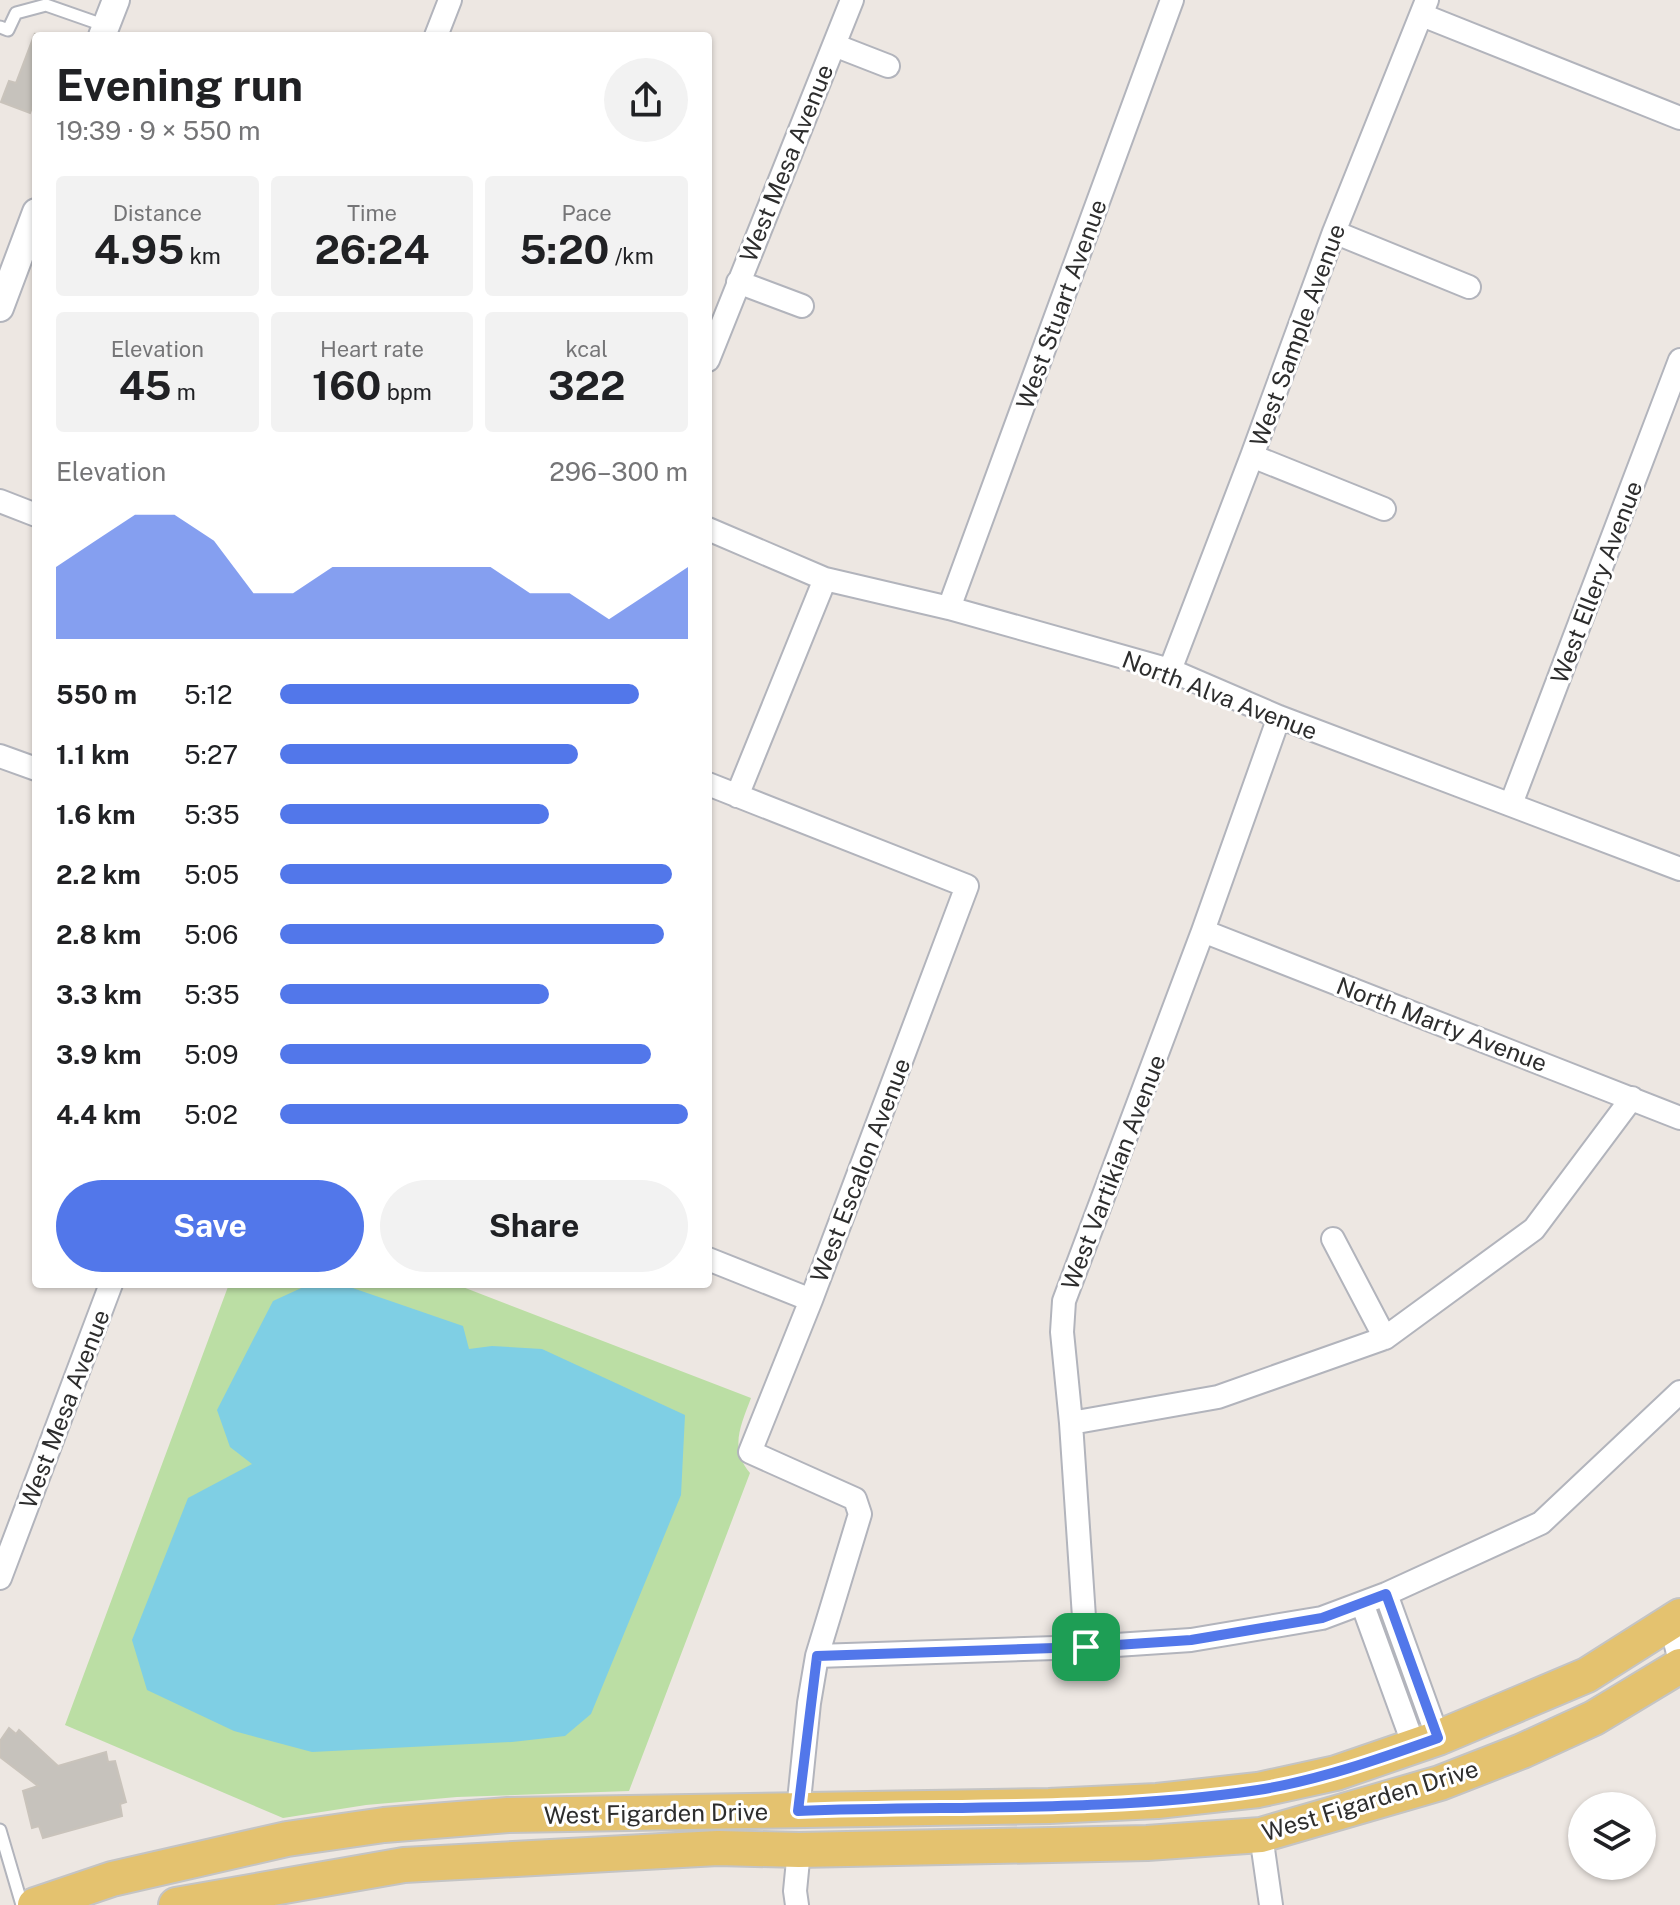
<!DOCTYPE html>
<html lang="en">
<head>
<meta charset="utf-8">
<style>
  body { margin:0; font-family:"Public Sans",sans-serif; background:#f2f2f2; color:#202124; height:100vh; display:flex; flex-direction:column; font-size:30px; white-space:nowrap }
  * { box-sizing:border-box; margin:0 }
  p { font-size:26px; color:#757577 }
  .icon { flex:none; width:44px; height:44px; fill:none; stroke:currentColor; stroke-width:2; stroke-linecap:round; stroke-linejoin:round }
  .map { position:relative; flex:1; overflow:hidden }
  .sheet { position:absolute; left:32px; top:32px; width:680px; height:1256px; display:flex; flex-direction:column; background:#fff; border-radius:8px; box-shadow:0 2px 6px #0004 }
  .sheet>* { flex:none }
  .buttons { position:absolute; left:1568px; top:1792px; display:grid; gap:16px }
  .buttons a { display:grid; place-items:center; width:88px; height:88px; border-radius:50%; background:#fff; box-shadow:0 2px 6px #0004; font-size:40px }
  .pin { position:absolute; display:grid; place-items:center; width:68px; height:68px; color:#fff; margin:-34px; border-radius:16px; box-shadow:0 4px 12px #0006 }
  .round { display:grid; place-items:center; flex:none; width:84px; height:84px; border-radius:42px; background:#f2f2f2 }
  .headline { display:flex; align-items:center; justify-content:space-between; height:136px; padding:0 24px }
  h1 { font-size:44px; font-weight:700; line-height:60px }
  .figures { display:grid; grid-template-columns:repeat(3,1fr); gap:12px; height:136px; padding:8px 24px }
  .figures div { display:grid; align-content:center; border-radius:8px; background:#f2f2f2; text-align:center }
  .figures b { font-size:40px; font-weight:700 }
  .figures small { font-size:22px; font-weight:400 }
  .figures p { font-size:22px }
  .chart { height:224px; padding:16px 24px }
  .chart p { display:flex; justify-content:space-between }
  .chart svg { width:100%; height:144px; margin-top:8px; fill:#5277ea; opacity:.7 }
  .action { display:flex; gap:16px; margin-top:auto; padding:16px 24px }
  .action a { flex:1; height:92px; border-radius:48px; background:#5277ea; color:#fff; font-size:32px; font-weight:700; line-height:92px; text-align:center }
  .action a+a { background:#f2f2f2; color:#202124 }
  ul { padding:0 24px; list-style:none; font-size:26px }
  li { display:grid; grid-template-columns:128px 96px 1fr; align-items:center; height:60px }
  li i { height:20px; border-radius:10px; background:#5277ea }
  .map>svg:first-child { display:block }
  .green { fill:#bbdea4 }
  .water { fill:#7fcfe4 }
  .building { fill:#c6c2bc; stroke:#c9c3bb; stroke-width:2 }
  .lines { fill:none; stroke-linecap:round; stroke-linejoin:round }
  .service-casing { stroke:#b2b4bc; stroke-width:15 }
  .minor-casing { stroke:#b2b4bc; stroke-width:26 }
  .tertiary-casing { stroke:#b2b4bc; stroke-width:30 }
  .primary-casing { stroke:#c4c4c4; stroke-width:38 }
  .service { stroke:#fff; stroke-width:11 }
  .minor { stroke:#fff; stroke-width:22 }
  .tertiary { stroke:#fff; stroke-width:26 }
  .primary { stroke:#e4c26f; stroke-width:34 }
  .route-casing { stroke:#fff; stroke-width:16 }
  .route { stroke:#5277ea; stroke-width:10 }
  .labels { text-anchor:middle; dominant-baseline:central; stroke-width:6; stroke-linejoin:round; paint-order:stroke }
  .street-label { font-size:24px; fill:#2d2d2d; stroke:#fff }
</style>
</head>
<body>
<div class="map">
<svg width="1680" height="1905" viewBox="0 0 1680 1905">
  <rect width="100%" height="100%" fill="#ede7e2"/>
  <path class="green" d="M 229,1284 L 455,1284 L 751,1398 C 741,1425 729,1448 750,1473 L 629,1791 L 457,1797 L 366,1805 L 283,1818 L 65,1725 Z"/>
  <path class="water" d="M 310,1284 L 341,1284 L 463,1326 L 469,1349 L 492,1346 L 542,1349 L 685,1415 L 681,1495 L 591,1714 L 565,1736 L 512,1742 L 312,1752 L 234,1731 L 147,1690 L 132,1640 L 188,1498 L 252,1464 L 230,1447 L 217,1410 L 273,1301 Z"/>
  <path class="building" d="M 35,33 L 36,96 L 30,113 L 1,102 L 9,81 L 16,83 Z
    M 9,1728 L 16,1734 L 19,1730 L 58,1766 L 106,1752 L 108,1762 L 115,1761 L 126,1802 L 120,1804 L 122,1816 L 43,1838 L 39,1826 L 32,1828 L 23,1791 L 38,1786 L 0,1757 L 0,1741 Z"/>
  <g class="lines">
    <g class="service-casing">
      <path id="service" d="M 0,27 L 8,30 L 16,13 L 46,5 L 106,26
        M 0,1830 L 22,1905"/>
    </g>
    <g class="minor-casing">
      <path id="minor" d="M 1422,15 L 1680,118
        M 436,36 L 450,0
        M 834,45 L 888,66
        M 1334,232 L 1469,287
        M 738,282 L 802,306
        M 708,360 L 852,0
        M 1252,456 L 1384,509
        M 0,501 L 36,515
        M 708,529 L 825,579 L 949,608 L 1170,670 L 1279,717 L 1680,869
        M 949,608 L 1172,0
        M 1170,670 L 1252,456 L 1334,232 L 1427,0
        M 0,756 L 36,769
        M 708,784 L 967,886 L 811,1300 L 750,1452 L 855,1499 L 860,1514 L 817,1656 L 809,1703 L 798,1811
        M 737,796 L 825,579
        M 1511,804 L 1680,360
        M 1203,931 L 1680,1118
        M 1333,1239 L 1385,1338
        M 708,1259 L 811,1300
        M 1071,1423 L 1218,1397 L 1385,1338 L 1534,1229 L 1632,1098
        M 0,1578 L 111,1284
        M 1386,1594 L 1438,1738
        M 1362,1603 L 1414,1746
        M 1086,1647 L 1071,1423 L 1062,1332 L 1064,1301 L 1203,931 L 1279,717
        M 817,1656 L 1086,1647 L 1191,1640 L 1322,1618 L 1386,1594 L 1541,1523 L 1680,1392
        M 1261,1835 L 1271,1905
        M 797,1905 L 795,1891 L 799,1850"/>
    </g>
    <g class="tertiary-casing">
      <path id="tertiary" d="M 102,36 L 116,0
        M 0,308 L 36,212
        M 1672,1622 L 1680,1653"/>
    </g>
    <g class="primary-casing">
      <path id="primary" d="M 35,1905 L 112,1879 L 287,1839 L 384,1825 L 508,1815 L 1049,1806 L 1157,1801 L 1258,1790 L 1336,1773 L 1438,1738 L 1587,1675 L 1680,1616
        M 176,1905 L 404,1865 L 718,1848 L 799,1850 L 1147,1843 L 1261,1835 L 1440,1783 L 1522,1751 L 1594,1718 L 1680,1666"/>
    </g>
    <use href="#service" class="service"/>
    <use href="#minor" class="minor"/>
    <use href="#tertiary" class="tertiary"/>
    <use href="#primary" class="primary"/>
  </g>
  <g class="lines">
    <g class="route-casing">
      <path id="route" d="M 1386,1594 L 1438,1738 C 1379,1759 1320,1780 1258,1790 C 1106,1813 951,1805 798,1811 L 817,1656 L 1086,1647 L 1191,1640 L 1322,1618 Z"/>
    </g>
    <use href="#route" class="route"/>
  </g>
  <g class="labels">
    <g class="street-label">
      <text transform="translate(786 163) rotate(-68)">West Mesa Avenue</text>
      <text transform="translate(1061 304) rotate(-70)">West Stuart Avenue</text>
      <text transform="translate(1297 335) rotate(-70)">West Sample Avenue</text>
      <text transform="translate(1596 582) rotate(-69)">West Ellery Avenue</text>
      <text transform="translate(1220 695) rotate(21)">North Alva Avenue</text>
      <text transform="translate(1442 1024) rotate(21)">North Marty Avenue</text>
      <text transform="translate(860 1170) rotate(-69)">West Escalon Avenue</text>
      <text transform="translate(1113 1172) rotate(-69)">West Vartikian Avenue</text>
      <text transform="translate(64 1409) rotate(-69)">West Mesa Avenue</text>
      <text transform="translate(1370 1800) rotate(-17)">West Figarden Drive</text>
      <text transform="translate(656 1813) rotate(-1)">West Figarden Drive</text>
    </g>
  </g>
</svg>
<div class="buttons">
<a><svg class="icon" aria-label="layers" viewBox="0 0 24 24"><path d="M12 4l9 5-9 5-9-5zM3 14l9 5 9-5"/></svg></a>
</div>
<div class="pin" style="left:1086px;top:1647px;background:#1e9e55"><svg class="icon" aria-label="arrive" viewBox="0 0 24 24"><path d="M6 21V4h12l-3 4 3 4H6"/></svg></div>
<section class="sheet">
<div class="headline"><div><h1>Evening run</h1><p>19:39 · 9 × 550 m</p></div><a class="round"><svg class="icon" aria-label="share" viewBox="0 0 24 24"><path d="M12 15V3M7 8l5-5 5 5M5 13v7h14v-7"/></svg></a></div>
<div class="figures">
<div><p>Distance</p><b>4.95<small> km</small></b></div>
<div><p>Time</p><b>26:24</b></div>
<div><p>Pace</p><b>5:20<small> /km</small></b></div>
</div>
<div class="figures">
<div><p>Elevation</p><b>45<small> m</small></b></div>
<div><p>Heart rate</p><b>160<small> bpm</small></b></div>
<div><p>kcal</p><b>322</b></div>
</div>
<div class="chart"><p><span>Elevation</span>296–300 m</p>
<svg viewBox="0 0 160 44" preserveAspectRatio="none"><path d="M0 44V22L10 14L20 6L30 6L40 14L50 30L60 30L70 22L80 22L90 22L100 22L110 22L120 30L130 30L140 38L150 30L160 22V44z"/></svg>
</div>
<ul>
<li><b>550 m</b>5:12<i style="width:88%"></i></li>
<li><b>1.1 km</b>5:27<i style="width:73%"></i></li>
<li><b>1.6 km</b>5:35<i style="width:66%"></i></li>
<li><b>2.2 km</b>5:05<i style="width:96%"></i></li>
<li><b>2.8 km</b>5:06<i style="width:94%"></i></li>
<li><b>3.3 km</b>5:35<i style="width:66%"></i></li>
<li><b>3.9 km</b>5:09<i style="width:91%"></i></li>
<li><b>4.4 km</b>5:02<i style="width:100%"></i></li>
</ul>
<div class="action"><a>Save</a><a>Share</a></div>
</section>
</div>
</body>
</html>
